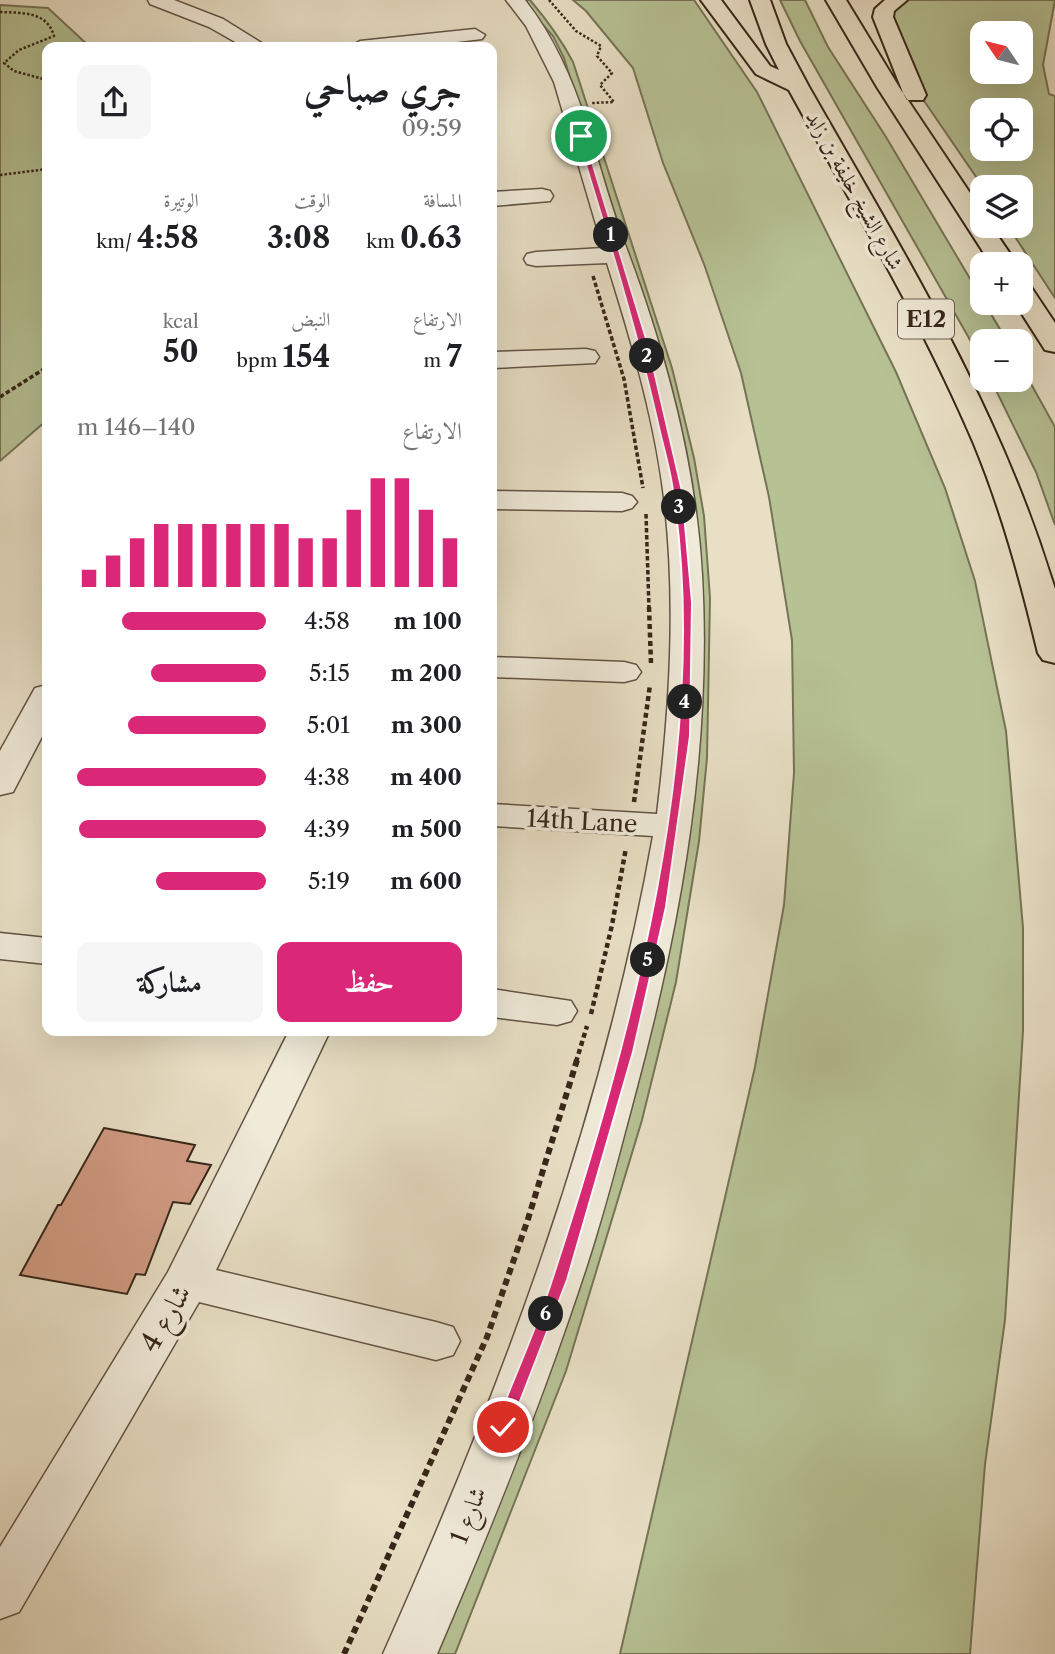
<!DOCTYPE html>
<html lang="ar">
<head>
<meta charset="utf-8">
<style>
  body { margin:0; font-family:"Libre Caslon Text",Amiri,serif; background:#f6f6f6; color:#202124; direction:rtl; height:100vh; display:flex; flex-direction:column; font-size:26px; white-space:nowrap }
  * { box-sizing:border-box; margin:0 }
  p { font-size:23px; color:#757577 }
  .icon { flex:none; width:38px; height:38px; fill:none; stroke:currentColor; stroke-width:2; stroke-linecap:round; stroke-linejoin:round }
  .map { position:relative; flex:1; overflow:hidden; direction:ltr }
  .details { position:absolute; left:42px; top:42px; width:455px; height:994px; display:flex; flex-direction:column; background:#fff; border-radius:14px; box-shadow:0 7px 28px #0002; direction:rtl }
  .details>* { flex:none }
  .needle { width:46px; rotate:305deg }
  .fabs { position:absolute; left:970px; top:21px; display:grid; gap:14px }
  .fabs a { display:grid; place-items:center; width:63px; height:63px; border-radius:14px; background:#fff; box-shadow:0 7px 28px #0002; font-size:35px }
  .pin { position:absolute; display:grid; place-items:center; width:60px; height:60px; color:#fff; margin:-30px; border:4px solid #fff; border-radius:50%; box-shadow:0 2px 7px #0007 }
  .km { position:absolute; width:35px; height:35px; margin:-18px; border-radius:50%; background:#222; color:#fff; font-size:19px; line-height:35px; text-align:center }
  .round { display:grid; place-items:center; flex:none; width:74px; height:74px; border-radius:14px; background:#f6f6f6 }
  .summary { display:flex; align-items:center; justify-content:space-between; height:119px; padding:0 35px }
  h1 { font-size:38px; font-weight:700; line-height:52px }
  .figures { display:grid; grid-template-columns:repeat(3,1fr); gap:10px; height:119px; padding:7px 35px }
  .figures div { display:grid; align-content:center }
  .figures b { font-size:30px; font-weight:700 }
  .figures small { font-size:19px; font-weight:400 }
  .figures p { font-size:19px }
  .chart { height:196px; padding:14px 35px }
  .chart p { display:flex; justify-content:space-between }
  .chart svg { width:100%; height:126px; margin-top:7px; stroke:#db2777; stroke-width:6 }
  .button { display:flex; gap:14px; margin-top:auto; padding:14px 35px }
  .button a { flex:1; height:80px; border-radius:14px; background:#db2777; color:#fff; font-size:28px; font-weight:700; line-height:80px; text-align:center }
  .button a+a { background:#f6f6f6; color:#202124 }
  ul { padding:0 35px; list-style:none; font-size:23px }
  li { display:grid; grid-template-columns:112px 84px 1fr; align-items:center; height:52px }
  li i { height:18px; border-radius:9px; background:#db2777 }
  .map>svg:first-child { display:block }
  .green { fill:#b6c194; stroke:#767456; stroke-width:2; fill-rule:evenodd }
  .building { fill:#d19b83; stroke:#362619; stroke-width:2 }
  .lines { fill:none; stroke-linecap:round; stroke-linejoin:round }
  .minor-casing { stroke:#625444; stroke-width:3 }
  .highway-casing { stroke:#362619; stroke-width:4 }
  .path-far3 { stroke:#362619; stroke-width:2.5; stroke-dasharray:2.5 2; stroke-linecap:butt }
  .path-far2 { stroke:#362619; stroke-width:3.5; stroke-dasharray:4.5 2.5; stroke-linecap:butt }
  .path-far1 { stroke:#362619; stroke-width:4.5; stroke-dasharray:5 3.5; stroke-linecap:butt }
  .path { stroke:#362619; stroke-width:6; stroke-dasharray:7 4.5; stroke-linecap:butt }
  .minor { fill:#f0ead9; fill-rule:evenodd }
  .highway { fill:#e8dfc5; fill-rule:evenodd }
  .route { fill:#db2777; stroke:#fff; stroke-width:2 }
  .labels { text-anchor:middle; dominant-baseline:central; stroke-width:7; stroke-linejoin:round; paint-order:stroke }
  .far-street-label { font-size:21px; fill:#362619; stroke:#f0ead9 }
  .shield { fill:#f0ead9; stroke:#6e6153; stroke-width:2 }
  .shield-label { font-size:23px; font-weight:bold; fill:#362619 }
  .street-label { font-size:24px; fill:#362619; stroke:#f0ead9 }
  .near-street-label { font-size:28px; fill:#362619; stroke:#f0ead9 }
</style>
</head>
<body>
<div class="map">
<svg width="1055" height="1654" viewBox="0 0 1055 1654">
  <rect width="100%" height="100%" fill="#e8dfc5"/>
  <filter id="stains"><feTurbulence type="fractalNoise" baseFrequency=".00286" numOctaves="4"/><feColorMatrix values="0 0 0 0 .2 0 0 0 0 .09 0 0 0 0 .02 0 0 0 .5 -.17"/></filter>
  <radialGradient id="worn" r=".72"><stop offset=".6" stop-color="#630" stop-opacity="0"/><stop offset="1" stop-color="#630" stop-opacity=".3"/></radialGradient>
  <path class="green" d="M 521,0 L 530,0 C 547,20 561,39 573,62 L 672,368 L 694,458 L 704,516 L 710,598 L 707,758 L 699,841 L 676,982 L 642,1120 L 566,1371 L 455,1654 L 431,1654 L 577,1275 L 697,611 L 594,155 L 564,58 L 553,36 Z
    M 573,0 L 694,0 L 757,92 L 896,372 L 945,488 L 975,581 L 1006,731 L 1023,928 L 1023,1031 L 1005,1320 L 985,1464 L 970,1654 L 620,1654 L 755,1067 L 784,905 L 794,773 L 792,640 L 769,497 L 741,373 L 704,264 L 663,163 L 633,68 L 586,11 Z
    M 780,0 L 805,0 L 828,47 L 886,137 L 1007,341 L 982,341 L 982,361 L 800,41 Z
    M 902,0 L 1055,0 L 1043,65 L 1049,94 L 1055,96 L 1055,298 L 1008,226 L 1020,226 L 1020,187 L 983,187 L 916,89 L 890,27 L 893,6 ZM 982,33 L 1020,33 L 1020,72 L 982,72 ZM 982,110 L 1020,110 L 1020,149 L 982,149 Z
    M 0,5 L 48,8 L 90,47 L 47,47 L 47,420 L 0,461 Z
    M 1020,364 L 1055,427 L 1055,525 L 1036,472 L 991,380 L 1020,380 Z"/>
  <path class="building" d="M 104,1128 L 195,1145 L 187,1161 L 211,1165 L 190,1204 L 173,1202 L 145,1275 L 136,1274 L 127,1294 L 20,1275 L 58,1205 L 61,1205 Z"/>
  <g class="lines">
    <g class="minor-casing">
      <path id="minor" d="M 148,0 L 174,0 L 223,19 L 268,47 L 244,47 L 209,27 L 150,4 Z
        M 506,0 L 525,0 C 584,76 593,160 626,247 C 665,350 696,465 702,575 C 712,753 680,927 634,1098 C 619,1154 605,1210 587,1265 C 544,1397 492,1526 437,1654 L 383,1654 C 501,1390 602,1122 653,836 L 492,826 L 492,804 L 657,814 C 670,706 677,598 663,490 C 653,413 630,337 607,263 L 536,266 L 527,264 L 524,259 L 527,254 L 536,252 L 603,248 L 554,82 L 526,26 Z
        M 475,29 L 485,35 L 482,39 L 414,47 L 350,47 L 360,41 Z
        M 542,189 L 550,191 L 553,196 L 550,201 L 492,206 L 492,192 Z
        M 586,349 L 595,351 L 599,357 L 595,363 L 492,368 L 492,352 Z
        M 492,491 L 622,493 L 632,496 L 637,502 L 632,508 L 622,511 L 492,509 Z
        M 492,657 L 624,662 L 636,665 L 641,672 L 636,679 L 624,682 L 492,677 Z
        M 47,685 L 47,727 L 13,792 L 0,795 L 0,751 L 35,688 Z
        M 0,933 L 47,938 L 47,964 L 0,959 Z
        M 492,989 L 571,1001 L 577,1011 L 571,1021 L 557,1025 L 492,1017 Z
        M 289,1031 L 330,1031 L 216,1270 L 436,1322 L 453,1327 L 460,1341 L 453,1355 L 436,1360 L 199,1302 L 19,1612 L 0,1619 L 0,1547 L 168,1272 Z"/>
    </g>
    <g class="highway-casing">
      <path id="highway" d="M 701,0 L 721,0 L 770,66 L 779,70 L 766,44 L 750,0 L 770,0 L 786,44 L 809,87 C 899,245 995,399 1050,574 L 1055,589 L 1055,663 L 1043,660 L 1038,653 C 1021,582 1002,512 974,444 C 922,322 853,207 789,90 L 756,74 Z
        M 826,0 L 846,0 L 899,87 L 982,211 L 982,226 L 991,226 L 1017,264 L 991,264 L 877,87 Z
        M 885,0 L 907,0 L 894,11 L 893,17 L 926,95 L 923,100 L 907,100 L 904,95 L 873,17 L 875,9 Z
        M 1020,282 L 1029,284 L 1055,323 L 1055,352 L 1045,350 L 1015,303 L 1020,303 Z"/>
    </g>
    <path class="path-far3" d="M 549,0 L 576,31 L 601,46 L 597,56 L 612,73 L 600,85 L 614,102 L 592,103
      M 0,12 C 22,13 47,11 54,36 L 19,50 L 4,63 L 14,71 L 47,80
      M 0,175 L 47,169"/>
    <path class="path-far2" d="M 593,276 L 624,379 L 643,488
      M 0,397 L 47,367
      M 646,514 L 649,609"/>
    <path class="path-far1" d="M 649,607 L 651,663
      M 634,802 L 650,685
      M 591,1014 L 612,925 L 626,848
      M 576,1062 L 587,1026"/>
    <path class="path" d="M 344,1654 L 487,1337 L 528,1219 L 577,1060"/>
    <use href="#minor" class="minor"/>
    <use href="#highway" class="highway"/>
  </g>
  <path class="route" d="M 581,134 L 584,136 L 648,345 L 682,491 L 692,602 L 690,736 L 666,907 L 633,1052 L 567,1280 L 510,1427 L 503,1433 L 495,1427 C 514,1377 537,1328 553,1277 C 631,1038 712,744 673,491 C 670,467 662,443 657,419 C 635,324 606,230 577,136 Z"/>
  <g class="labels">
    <g class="far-street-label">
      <text transform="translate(855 190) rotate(61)">شارع الشيخ خليفة بن زايد</text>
    </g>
    <rect class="shield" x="898" y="299.5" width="56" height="39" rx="5"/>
    <g class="shield-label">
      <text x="926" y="319">E12</text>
    </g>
    <g class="street-label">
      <text transform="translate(582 821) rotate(3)">14th Lane</text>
      <text transform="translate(468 1515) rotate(-69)">شارع 1</text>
    </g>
    <g class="near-street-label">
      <text transform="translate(165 1318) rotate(-60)">شارع 4</text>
    </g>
  </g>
  <rect width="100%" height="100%" filter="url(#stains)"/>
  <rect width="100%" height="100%" fill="url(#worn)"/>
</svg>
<div class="fabs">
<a><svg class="needle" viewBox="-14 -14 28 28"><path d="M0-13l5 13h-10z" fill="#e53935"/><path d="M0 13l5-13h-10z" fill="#757577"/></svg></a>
<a><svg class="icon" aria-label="locate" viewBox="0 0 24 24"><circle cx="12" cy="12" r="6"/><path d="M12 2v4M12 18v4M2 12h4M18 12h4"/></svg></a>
<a><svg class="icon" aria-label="layers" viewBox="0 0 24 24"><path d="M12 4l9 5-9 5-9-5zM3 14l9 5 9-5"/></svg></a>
<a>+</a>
<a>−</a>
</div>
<div class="pin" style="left:581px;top:136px;background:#1e9e55"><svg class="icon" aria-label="arrive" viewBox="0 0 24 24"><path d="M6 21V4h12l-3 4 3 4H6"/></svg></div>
<div class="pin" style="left:503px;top:1427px;background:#d93025"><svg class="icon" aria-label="check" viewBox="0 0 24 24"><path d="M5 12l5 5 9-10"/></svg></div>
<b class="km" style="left:611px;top:235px">1</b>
<b class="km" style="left:647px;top:356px">2</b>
<b class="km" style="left:679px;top:507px">3</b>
<b class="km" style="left:685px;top:702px">4</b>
<b class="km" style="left:648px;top:960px">5</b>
<b class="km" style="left:546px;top:1314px">6</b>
<section class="details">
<div class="summary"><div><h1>جري صباحي</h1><p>09:59</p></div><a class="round"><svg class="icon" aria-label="share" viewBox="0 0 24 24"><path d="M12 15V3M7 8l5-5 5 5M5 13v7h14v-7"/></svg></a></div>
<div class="figures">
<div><p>المسافة</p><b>0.63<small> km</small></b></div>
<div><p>الوقت</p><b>3:08</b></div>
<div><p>الوتيرة</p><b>4:58<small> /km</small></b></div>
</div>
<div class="figures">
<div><p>الارتفاع</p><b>7<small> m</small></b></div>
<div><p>النبض</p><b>154<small> bpm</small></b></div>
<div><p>kcal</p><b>50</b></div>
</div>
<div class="chart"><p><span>الارتفاع</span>140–146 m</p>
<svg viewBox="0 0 160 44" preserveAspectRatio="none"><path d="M5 44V38M15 44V33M25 44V27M35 44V22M45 44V22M55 44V22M65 44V22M75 44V22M85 44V22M95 44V27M105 44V27M115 44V17M125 44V6M135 44V6M145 44V17M155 44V27"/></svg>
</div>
<ul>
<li><b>100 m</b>4:58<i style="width:76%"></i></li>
<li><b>200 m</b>5:15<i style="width:61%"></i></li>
<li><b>300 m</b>5:01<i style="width:73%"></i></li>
<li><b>400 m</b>4:38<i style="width:100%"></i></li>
<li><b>500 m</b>4:39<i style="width:99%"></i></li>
<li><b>600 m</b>5:19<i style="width:58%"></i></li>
</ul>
<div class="button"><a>حفظ</a><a>مشاركة</a></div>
</section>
</div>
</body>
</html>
